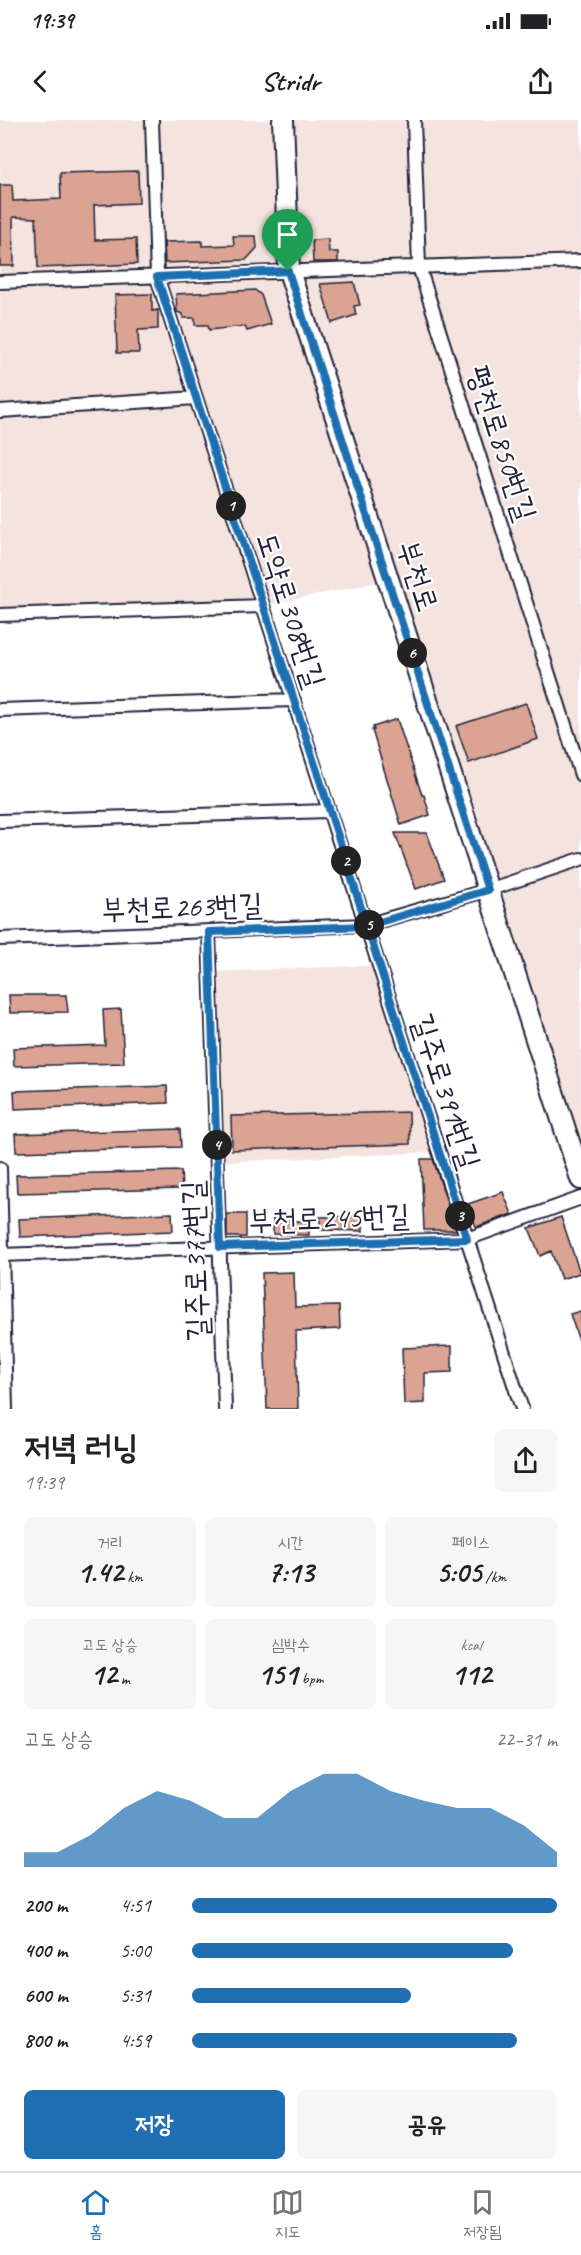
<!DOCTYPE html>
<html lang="ko">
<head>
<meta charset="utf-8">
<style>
  body { margin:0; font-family:Caveat,"Poor Story",sans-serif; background:#f6f6f6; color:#202124; height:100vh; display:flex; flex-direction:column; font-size:22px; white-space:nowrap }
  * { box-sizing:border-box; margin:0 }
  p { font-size:20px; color:#757577 }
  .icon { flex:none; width:33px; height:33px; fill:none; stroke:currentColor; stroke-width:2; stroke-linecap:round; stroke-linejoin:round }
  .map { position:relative; height:1289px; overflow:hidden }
  .panel { display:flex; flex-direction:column; background:#fff; flex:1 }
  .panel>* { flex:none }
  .pin { position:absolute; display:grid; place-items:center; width:51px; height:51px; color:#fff; margin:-62px -26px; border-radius:50% 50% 50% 0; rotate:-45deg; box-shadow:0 0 6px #0007 }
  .pin .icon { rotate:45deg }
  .km { position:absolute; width:30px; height:30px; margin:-15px; border-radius:50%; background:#222; color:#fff; font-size:16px; line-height:30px; text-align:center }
  .round { display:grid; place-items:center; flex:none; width:63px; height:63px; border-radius:9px; background:#f6f6f6 }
  .overview { display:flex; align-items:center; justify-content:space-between; height:102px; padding:0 24px }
  h1 { font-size:33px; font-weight:700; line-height:45px }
  .metrics { display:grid; grid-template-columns:repeat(3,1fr); gap:9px; height:102px; padding:6px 24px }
  .metrics div { display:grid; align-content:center; border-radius:9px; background:#f6f6f6; text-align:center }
  .metrics b { font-size:30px; font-weight:700 }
  .metrics small { font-size:16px; font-weight:400 }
  .metrics p { font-size:16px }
  .chart { height:168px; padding:12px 24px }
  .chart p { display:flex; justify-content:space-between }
  .chart svg { width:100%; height:108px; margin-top:6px; fill:#1f6fb2; opacity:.7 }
  .button { display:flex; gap:12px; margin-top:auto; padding:12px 24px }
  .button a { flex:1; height:69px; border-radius:9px; background:#1f6fb2; color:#fff; font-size:24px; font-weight:700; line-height:69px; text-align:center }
  .button a+a { background:#f6f6f6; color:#202124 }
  ul { padding:0 24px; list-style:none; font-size:20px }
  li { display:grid; grid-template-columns:96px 72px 1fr; align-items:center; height:45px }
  li i { height:15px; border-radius:8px; background:#1f6fb2 }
  .status { display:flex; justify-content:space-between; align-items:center; height:42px; padding:0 30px; background:#fff; direction:ltr }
  .status svg { height:16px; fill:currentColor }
  header { display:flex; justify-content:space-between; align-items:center; height:78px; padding:0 24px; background:#fff; font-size:27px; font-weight:700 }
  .dock { display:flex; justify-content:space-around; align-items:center; height:84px; border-top:2px solid #e0e0e0; background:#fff; font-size:16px; color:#757577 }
  .dock a { display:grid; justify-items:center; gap:3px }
  .dock .current { color:#1f6fb2 }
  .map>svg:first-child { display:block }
  .built { fill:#f4e3de }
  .building { fill:#daa392; stroke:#22223b; stroke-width:1.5 }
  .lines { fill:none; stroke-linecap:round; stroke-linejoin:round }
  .street-casing { stroke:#22223b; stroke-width:16 }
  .primary-casing { stroke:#22223b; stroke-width:24 }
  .street { stroke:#fff; stroke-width:12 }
  .primary { stroke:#fff; stroke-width:20 }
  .route-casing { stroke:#fff; stroke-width:12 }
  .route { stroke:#1f6fb2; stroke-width:8 }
  .labels { text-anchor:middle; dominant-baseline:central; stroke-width:4.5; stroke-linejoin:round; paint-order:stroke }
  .street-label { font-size:30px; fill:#22223b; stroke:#fff }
</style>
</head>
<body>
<div class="status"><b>19:39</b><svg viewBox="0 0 49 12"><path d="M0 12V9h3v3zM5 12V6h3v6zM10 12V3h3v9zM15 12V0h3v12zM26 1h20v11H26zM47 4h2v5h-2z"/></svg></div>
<header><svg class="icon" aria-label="back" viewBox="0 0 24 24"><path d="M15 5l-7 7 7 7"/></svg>Stridr<svg class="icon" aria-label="share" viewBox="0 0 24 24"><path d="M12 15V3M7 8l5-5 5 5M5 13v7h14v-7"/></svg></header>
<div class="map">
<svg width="581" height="1289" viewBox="0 0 581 1289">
  <rect width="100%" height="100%" fill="#fff"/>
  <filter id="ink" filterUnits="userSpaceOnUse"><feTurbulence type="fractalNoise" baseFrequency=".0167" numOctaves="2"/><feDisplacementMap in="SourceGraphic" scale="12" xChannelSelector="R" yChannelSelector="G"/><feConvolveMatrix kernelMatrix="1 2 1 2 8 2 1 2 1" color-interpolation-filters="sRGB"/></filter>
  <g filter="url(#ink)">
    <path class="built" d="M 0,0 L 581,0 L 581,1060 L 388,460 L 262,486 L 0,495 Z
      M 379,845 L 439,1032 L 217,1042 L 211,852 Z"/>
    <path class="building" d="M 138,51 L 139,83 L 94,85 L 95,120 L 136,119 L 137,144 L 38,148 L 36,98 L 13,97 L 14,146 L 0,146 L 0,65 L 12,65 L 13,81 L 61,79 L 60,53 Z
      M 233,116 L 256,116 L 257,128 L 246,140 L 165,143 L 164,122 L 202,121 L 202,126 L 234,125 Z
      M 328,119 L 329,132 L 338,132 L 338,142 L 313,142 L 312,120 Z
      M 354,162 L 360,185 L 354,186 L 356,195 L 332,203 L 320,164 Z
      M 255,170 L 261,175 L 271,204 L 247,211 L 245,206 L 209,210 L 208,205 L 195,205 L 195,198 L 183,198 L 183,194 L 177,192 L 176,174 Z
      M 152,174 L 152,191 L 158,190 L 158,209 L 138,210 L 139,233 L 117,233 L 115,175 Z
      M 526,583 L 538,619 L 469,643 L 456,606 Z
      M 397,599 L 422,675 L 424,675 L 430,695 L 401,705 L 372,610 L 374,610 L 373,607 Z
      M 395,713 L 427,713 L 444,759 L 416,769 Z
      M 9,875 L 66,875 L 68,892 L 10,893 Z
      M 121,889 L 124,943 L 14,946 L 13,928 L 105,925 L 103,890 Z
      M 167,966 L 168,983 L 15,989 L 14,971 Z
      M 409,992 L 410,1024 L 232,1030 L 231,996 Z
      M 180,1009 L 181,1027 L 16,1032 L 15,1014 Z
      M 421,1039 L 433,1039 L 456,1110 L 424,1110 Z
      M 181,1051 L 182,1069 L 17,1073 L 16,1055 Z
      M 503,1072 L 512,1094 L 476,1107 L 468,1084 Z
      M 172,1093 L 173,1111 L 20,1117 L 19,1099 Z
      M 227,1094 L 246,1094 L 246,1117 L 227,1117 Z
      M 363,1096 L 363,1111 L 320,1110 L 320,1097 Z
      M 561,1097 L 580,1153 L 561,1159 L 551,1131 L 540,1136 L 529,1108 Z
      M 273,1099 L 309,1102 L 309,1115 L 273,1114 Z
      M 294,1152 L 295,1187 L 339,1186 L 340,1209 L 296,1211 L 298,1289 L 267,1289 L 262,1153 Z
      M 581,1191 L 581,1221 L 579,1221 L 570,1194 Z
      M 452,1226 L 452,1252 L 425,1253 L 425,1283 L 404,1284 L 402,1228 Z"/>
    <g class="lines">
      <g class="street-casing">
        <path id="street" d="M 152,0 L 157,157 L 522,1289
          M 414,0 L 419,147 L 581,655
          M 0,162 L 581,141
          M 0,291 L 196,278
          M 0,495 L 262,486
          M 0,590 L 294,580
          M 0,701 L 329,691
          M 209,812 L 225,1289
          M 0,819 L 366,805 L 488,770 L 581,739
          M 0,1048 L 6,1289
          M 0,1135 L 467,1119 L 581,1078"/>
      </g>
      <g class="primary-casing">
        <path id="primary" d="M 283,0 L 289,151 L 581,1059"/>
      </g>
      <use href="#street" class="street"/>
      <use href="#primary" class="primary"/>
    </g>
  </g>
  <g class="lines" filter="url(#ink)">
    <g class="route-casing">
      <path id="route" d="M 288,151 L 157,157 C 261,477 365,798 467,1119 L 220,1127 L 209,812 L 366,806 L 488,770 L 288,151"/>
    </g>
    <use href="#route" class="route"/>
  </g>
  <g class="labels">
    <g class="street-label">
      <text transform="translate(502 323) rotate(72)">평천로850번길</text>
      <text transform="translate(418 456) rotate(72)">부천로</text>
      <text transform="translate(291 490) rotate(72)">도약로308번길</text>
      <text transform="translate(182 787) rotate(-2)">부천로263번길</text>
      <text transform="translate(446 971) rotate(72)">길주로391번길</text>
      <text transform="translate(329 1098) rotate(-2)">부천로245번길</text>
      <text transform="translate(195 1141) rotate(-92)">길주로377번길</text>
    </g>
  </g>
</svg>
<div class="pin" style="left:288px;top:151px;background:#1e9e55"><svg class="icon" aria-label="arrive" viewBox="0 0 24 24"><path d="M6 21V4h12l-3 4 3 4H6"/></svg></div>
<b class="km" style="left:231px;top:386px">1</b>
<b class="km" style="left:346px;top:741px">2</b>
<b class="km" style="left:460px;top:1096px">3</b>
<b class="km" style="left:217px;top:1025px">4</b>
<b class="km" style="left:369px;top:805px">5</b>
<b class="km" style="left:412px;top:533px">6</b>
</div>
<section class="panel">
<div class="overview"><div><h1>저녁 러닝</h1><p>19:39</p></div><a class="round"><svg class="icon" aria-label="share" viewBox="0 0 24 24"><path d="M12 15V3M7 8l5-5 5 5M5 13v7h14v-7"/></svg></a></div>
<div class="metrics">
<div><p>거리</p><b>1.42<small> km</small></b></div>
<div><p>시간</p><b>7:13</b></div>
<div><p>페이스</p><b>5:05<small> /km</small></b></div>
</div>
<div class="metrics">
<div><p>고도 상승</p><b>12<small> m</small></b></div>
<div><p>심박수</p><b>151<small> bpm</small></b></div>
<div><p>kcal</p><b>112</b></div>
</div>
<div class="chart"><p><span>고도 상승</span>22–31 m</p>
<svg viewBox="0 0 160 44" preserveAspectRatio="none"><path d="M0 44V38L10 38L20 31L30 20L40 13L50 17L60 24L70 24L80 13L90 6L100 6L110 13L120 17L130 20L140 20L150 27L160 38V44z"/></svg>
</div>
<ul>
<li><b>200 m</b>4:51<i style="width:100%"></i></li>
<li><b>400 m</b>5:00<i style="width:88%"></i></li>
<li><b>600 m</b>5:31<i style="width:60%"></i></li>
<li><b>800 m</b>4:59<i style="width:89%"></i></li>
</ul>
<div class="button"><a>저장</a><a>공유</a></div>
</section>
<nav class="dock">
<a class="current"><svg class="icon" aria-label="home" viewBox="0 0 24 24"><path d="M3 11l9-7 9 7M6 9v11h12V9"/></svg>홈</a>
<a><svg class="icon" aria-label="map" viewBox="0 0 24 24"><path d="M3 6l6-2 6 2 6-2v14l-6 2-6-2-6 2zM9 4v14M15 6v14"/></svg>지도</a>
<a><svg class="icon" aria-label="saved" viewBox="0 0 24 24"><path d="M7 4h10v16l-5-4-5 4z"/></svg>저장됨</a>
</nav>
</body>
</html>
